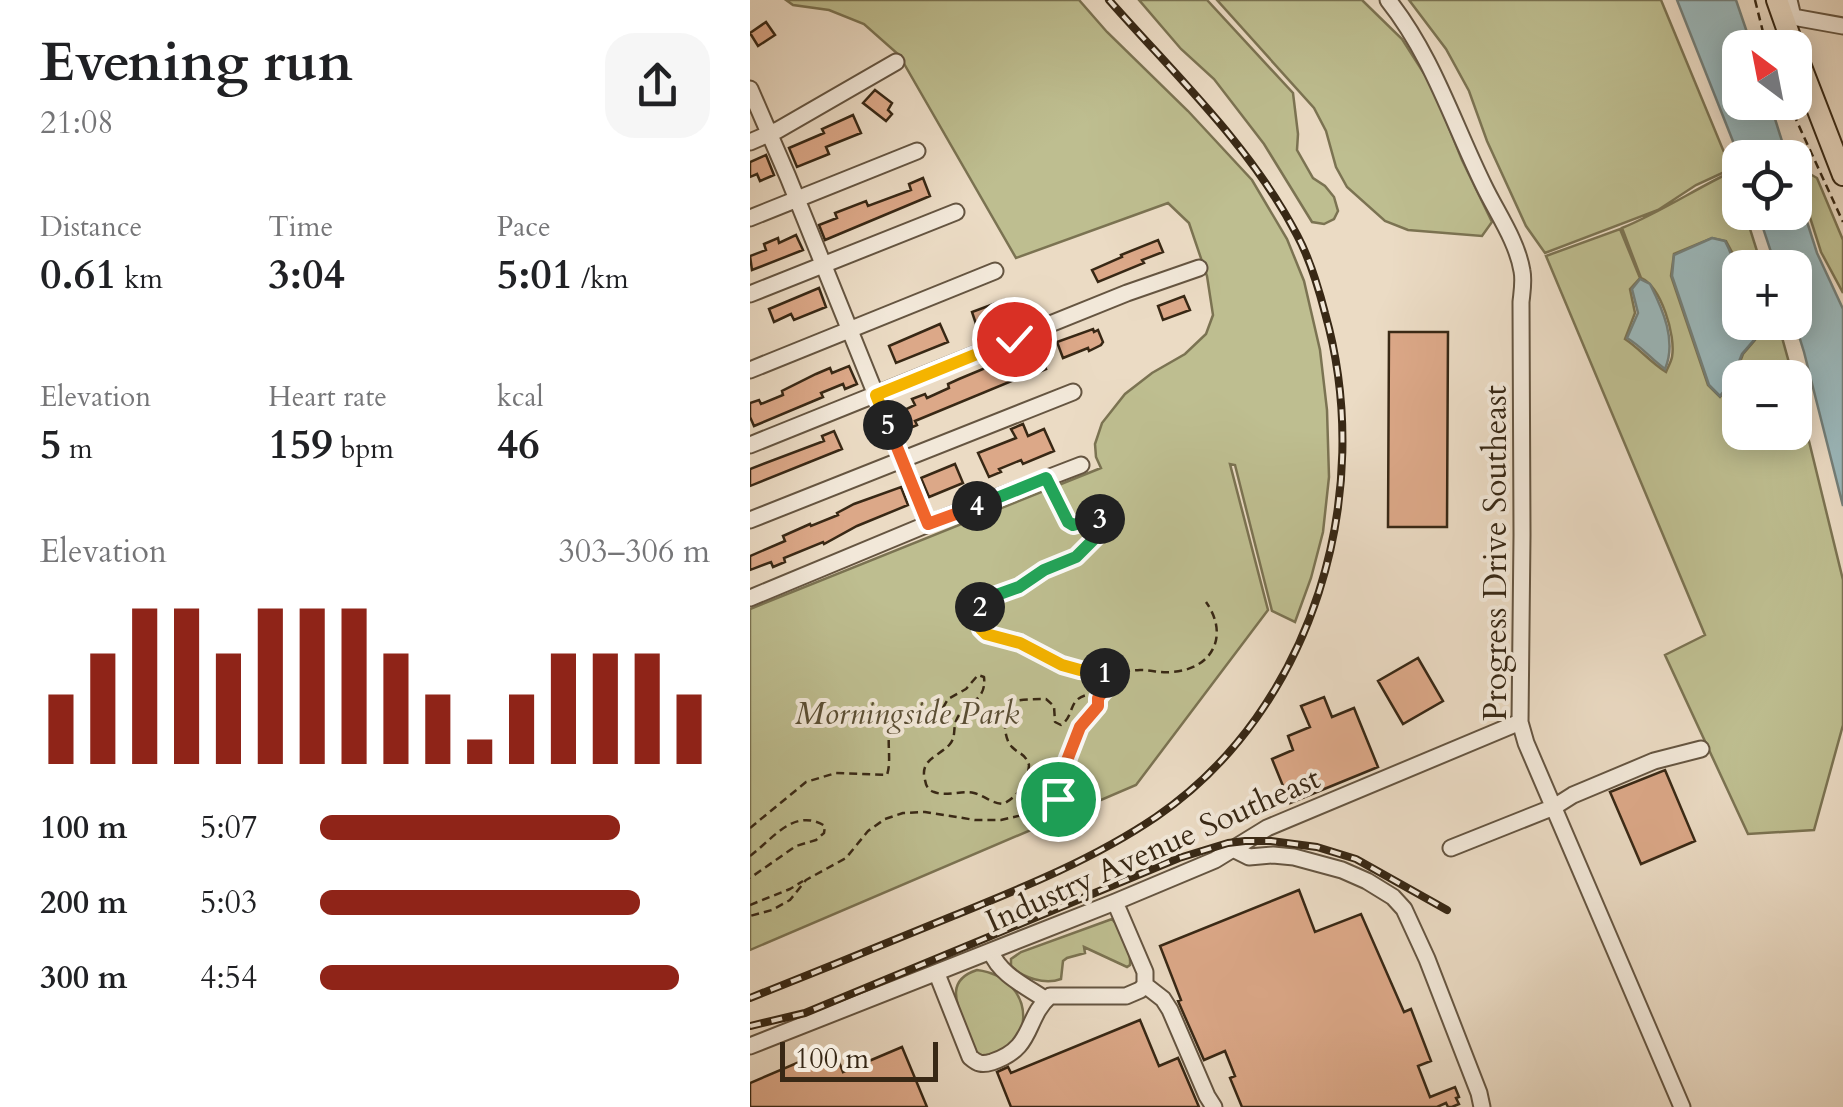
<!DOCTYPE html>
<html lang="en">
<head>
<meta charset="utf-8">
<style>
  body { margin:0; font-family:Cardo,serif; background:#f6f6f6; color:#202124; height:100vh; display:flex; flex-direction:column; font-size:38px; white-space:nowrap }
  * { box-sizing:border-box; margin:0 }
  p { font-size:32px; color:#757577 }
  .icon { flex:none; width:55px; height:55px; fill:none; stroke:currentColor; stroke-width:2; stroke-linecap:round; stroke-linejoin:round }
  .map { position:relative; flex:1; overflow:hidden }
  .drawer { display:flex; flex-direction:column; background:#fff; width:750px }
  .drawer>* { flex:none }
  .needle { width:65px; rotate:328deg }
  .buttons { position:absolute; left:972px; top:30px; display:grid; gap:20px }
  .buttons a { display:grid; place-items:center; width:90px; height:90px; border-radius:20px; background:#fff; box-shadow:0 5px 25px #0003; font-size:50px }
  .scale { position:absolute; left:30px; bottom:25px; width:158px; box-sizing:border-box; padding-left:10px; border:5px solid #382815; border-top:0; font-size:28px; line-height:35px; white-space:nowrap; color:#382815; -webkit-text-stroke:8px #f2e8d9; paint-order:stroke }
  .pin { position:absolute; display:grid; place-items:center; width:85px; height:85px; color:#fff; margin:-42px; border:5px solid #fff; border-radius:50%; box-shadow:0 2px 10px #0007 }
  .km { position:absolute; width:50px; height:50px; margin:-25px; border-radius:50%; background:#222; color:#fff; font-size:28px; line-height:50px; text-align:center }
  .round { display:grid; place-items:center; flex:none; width:105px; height:105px; border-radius:30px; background:#f6f6f6 }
  .summary { display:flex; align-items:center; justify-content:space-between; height:170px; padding:0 40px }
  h1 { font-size:55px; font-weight:600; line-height:75px }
  .metrics { display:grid; grid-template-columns:repeat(3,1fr); gap:15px; height:170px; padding:10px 40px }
  .metrics div { display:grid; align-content:center }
  .metrics b { font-size:42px; font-weight:600 }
  .metrics small { font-size:28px; font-weight:400 }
  .metrics p { font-size:28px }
  .chart { height:280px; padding:20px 40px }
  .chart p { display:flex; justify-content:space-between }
  .chart svg { width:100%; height:180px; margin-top:10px; stroke:#8f2418; stroke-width:6 }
  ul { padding:0 40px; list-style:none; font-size:32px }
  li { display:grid; grid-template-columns:160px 120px 1fr; align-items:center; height:75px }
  li i { height:25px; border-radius:12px; background:#8f2418 }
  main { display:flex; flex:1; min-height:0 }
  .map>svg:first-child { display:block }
  .green { fill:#bebe90; stroke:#7b7352; stroke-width:2.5 }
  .water { fill:#9bb9bd; stroke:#737f7a; stroke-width:2.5 }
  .building { fill:#dca888; stroke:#382815; stroke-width:2.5 }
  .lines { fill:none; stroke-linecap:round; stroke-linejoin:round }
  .minor-casing { stroke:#655541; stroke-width:19 }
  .major-casing { stroke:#382815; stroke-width:24 }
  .path { stroke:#382815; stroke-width:2.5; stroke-dasharray:8 5; stroke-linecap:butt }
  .minor { stroke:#f2e8d9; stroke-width:15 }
  .major { stroke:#ebdbc4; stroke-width:20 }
  .rail-casing { stroke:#382815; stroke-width:8 }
  .rail { stroke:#f2e8d9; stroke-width:4; stroke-dasharray:11; stroke-linecap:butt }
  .split-1-casing { stroke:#fff; stroke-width:20 }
  .split-2-casing { stroke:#fff; stroke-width:20 }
  .split-3-casing { stroke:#fff; stroke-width:20 }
  .split-4-casing { stroke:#fff; stroke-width:20 }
  .split-5-casing { stroke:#fff; stroke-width:20 }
  .split-6-casing { stroke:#fff; stroke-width:20 }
  .split-1 { stroke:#f0652b; stroke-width:12 }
  .split-2 { stroke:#f5b400; stroke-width:12 }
  .split-3 { stroke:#22a559; stroke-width:12 }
  .split-4 { stroke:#22a559; stroke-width:12 }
  .split-5 { stroke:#f0652b; stroke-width:12 }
  .split-6 { stroke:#f5b400; stroke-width:12 }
  .labels { text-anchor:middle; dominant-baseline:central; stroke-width:8; stroke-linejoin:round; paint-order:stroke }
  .street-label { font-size:32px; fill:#382815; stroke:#f2e8d9 }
  .park-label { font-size:32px; font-style:italic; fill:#5a4e34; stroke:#f2e8d9 }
</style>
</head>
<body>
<main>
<section class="drawer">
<div class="summary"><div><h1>Evening run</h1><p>21:08</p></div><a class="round"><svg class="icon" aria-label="share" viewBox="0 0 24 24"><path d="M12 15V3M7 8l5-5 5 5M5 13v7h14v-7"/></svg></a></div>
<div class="metrics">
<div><p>Distance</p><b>0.61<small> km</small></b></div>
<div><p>Time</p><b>3:04</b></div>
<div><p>Pace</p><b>5:01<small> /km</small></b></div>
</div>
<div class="metrics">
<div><p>Elevation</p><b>5<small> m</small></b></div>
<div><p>Heart rate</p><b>159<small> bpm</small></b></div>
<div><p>kcal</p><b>46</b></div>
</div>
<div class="chart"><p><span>Elevation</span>303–306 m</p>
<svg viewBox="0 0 160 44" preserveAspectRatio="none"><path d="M5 44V27M15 44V17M25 44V6M35 44V6M45 44V17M55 44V6M65 44V6M75 44V6M85 44V17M95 44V27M105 44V38M115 44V27M125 44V17M135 44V17M145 44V17M155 44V27"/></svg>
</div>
<ul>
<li><b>100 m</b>5:07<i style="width:77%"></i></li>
<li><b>200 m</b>5:03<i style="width:82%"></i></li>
<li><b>300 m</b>4:54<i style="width:92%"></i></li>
</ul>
</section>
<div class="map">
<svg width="1093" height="1107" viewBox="0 0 1093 1107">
  <rect width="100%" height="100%" fill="#ebdbc4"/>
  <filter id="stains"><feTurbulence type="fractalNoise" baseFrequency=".002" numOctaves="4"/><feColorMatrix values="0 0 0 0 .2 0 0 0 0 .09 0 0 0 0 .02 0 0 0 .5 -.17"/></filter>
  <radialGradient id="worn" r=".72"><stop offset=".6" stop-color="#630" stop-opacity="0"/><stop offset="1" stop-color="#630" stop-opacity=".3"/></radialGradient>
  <path class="green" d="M 36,0 L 329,0 L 357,32 L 438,111 L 502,180 L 537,239 L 554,281 L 570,350 L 577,410 L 579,477 L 573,532 L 561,578 L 545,622 L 522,611 L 485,465 L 480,464 L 518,610 L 386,785 L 0,950 L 0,609 L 351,468 L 346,457 L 345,444 L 352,423 L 375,394 L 402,373 L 435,354 L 456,334 L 463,315 L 457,276 L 439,223 L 418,203 L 266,258 L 149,55 L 114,24 L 79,10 L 43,5 Z
    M 389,0 L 457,0 L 543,93 L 548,134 L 547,150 L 563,178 L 575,186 L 584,197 L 588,211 L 584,219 L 574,224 L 562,222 L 514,144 L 464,79 L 431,49 Z
    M 467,0 L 612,0 L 652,39 L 682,86 L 712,160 L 742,222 L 732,236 L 658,230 L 635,221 L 597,187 L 586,167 L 576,131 L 564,108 Z
    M 659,0 L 911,0 L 981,169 L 946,185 L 908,210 L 795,253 L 776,226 L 737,141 L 719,91 L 696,49 Z
    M 983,171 L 990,195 L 990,212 L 995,213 L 1012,267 L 990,268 L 990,282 L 984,256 L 976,241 L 962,238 L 924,254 L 921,276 L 958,385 L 970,397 L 982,383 L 993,354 L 1005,340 L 1006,323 L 1028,323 L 1043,377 L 990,378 L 990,432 L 1045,432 L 1045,384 L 1093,580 L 1093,725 L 1064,830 L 998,834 L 915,655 L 955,635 L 796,256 L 870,229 L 890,278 L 880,289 L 885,313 L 875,339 C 890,349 900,362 916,372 C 918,367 921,362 922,357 C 926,335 911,287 891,278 L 872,228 C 911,212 945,189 983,171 Z
    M 1060,174 L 1067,178 L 1093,240 L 1093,293 L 1071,252 L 1050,186 L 1053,178 Z
    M 362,919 C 373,930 381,949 380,965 L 377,967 L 334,947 L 335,953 L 317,958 L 313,961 L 311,979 C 295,985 273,978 261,966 L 261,959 L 271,952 Z
    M 227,970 C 290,978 287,1059 228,1055 C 222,1045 219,1035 215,1025 C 206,1002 196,980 227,970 Z"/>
  <path class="water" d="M 927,0 L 986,0 L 1002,47 L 990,48 L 990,102 L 1020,103 L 1037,157 L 990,158 L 990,159 Z
    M 1045,184 L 1067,253 L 1093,309 L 1093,506 L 1054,352 L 1045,323 L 1045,268 L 1026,267 L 1008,213 L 1045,212 Z
    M 962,238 L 975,241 C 989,267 990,293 990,322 L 1005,323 L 1004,340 L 992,354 L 981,382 L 970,396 L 959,385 L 922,276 L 924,255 Z
    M 890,279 L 900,284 C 913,310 927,341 915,369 C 901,359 892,347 877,338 L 888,313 L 882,289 Z"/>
  <path class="building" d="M 16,22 L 25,35 L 8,46 L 0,33 Z
    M 125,90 L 142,103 L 138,110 L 142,114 L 136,121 L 113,103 Z
    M 103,115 L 111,133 L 76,147 L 79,154 L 47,167 L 39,148 L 74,133 L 72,129 Z
    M 16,155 L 24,175 L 10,181 L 7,174 L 0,177 L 0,162 Z
    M 173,178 L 180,196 L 75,240 L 69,225 L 87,218 L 85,213 L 116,201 L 118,206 L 161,190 L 159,184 Z
    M 46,235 L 53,250 L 2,270 L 0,256 L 16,250 L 14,244 L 28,238 L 29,243 Z
    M 408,240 L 413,252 L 392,260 L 394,263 L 348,282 L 342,270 L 372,257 L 371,255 Z
    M 69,288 L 76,307 L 44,320 L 41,314 L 24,322 L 19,309 Z
    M 434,296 L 440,310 L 413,320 L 408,306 Z
    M 254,300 L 261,315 L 228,330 L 222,312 Z
    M 190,324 L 198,342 L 146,363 L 139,346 Z
    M 343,329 L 344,332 L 348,330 L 353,342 L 351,345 L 339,351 L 338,348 L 313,358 L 307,342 Z
    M 639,332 L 698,332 L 697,527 L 638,527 Z
    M 288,350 L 296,369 L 282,375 L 281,373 L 165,421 L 167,425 L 153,431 L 146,414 L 165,405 L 162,399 L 175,394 L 177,398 L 199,388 L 198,384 L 209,379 L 264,356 L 266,360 Z
    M 99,366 L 107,384 L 95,389 L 93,384 L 71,393 L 73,397 L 4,426 L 0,417 L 0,403 L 9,400 L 11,404 L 33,395 L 32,391 L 66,374 L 80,368 L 82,373 Z
    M 273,424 L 278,436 L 294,429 L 304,451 L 273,464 L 271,460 L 249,469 L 251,472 L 239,477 L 228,453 L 266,438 L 261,429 Z
    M 84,431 L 92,449 L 0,486 L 0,469 L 74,441 L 72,436 Z
    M 205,464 L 213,483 L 179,497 L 171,478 Z
    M 151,487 L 158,505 L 107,526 L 74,544 L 73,542 L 34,558 L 35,562 L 23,567 L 21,562 L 0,570 L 0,556 L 35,541 L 33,536 L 60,524 L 61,526 L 88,515 L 87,513 L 104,504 Z
    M 668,658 L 693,701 L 653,724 L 628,681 Z
    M 574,697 L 582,717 L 604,708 L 628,767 L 540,803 L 522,759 L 543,750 L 538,736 L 560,727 L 551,706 Z
    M 915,770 L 945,841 L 891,864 L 860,792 Z
    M 549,890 L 565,932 L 611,914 L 654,1012 L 661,1009 L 681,1061 L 668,1066 L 680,1097 L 705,1087 L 709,1097 L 706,1098 L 709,1104 L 702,1107 L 698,1107 L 696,1103 L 687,1107 L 492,1107 L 480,1078 L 485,1076 L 475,1051 L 454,1060 L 428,1001 L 431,1000 L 410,946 Z
    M 390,1020 L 409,1066 L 428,1058 L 449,1107 L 261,1107 L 247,1072 L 258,1067 L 261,1073 Z
    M 152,1047 L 177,1107 L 0,1107 L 0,1083 L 61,1057 L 63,1064 L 79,1057 L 82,1065 L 89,1062 L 93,1072 Z"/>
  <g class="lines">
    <g class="minor-casing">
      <path id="minor" d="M 638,0 C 682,55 703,123 734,186 C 747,213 767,241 772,271 C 774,281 772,292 771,302 L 772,535 L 770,722 L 776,743 L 932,1107
        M 1039,0 L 1043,17 L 1093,26
        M 0,89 L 38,177 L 178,524
        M 0,142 L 28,130 L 146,62
        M 0,218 L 167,151
        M 0,294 L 206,212
        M 0,370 L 245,271
        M 0,445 L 377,293 L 449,268
        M 0,520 L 323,392
        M 0,598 L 178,524 L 331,465
        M 701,848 L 804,807 L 823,795 L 904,761 L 951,749
        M 483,849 L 499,857 L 523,855 L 544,857 L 592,870 L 617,881 L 643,897 L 654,909 L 677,959 L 729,1093 L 732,1107
        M 241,952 C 250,975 276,986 296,1000
        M 187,974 L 220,1057 C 228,1064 232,1065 242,1062 C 285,1048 274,1019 300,996 L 376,996 L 390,990 L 395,985 L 395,972 L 365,902
        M 395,985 L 413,999 L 420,1010 L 457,1096 L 464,1107
        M 0,1046 L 365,902 L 465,860 L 517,828 L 770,722"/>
    </g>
    <g class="major-casing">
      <path id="major" d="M 1027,0 L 1044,48
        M 1045,51 L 1093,175"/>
    </g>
    <path class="path" d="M 1005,0 L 1017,48
      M 1038,102 L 1093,222
      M 301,489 L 319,522 L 328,524 L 347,518 L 353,524 L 352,528 L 326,557 L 294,570 L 269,587 L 237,599 L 225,613 C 233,644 248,634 272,644 C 292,652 307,665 328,670 C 349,675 369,671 390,670 C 401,670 411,673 421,672 C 462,670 480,636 456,602
      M 350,696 L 363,679 L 364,674
      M 0,828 L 56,782 L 86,773 L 137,775 C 143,756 133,734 145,717 L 161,713 L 182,723 L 185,722 L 198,699 L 216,689 L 228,675 L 234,677 C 237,704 213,701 206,721 C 203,729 206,737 200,744 C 190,756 169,759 175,780 C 176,786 178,790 184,792 C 196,797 211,790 224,793 C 235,796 241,803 253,804 C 268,797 278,781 279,765 C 275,753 270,755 262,747 C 253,739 254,714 256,704 C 264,699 285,699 296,699 L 304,706 L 305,722 L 311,725 C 326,715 316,698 341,694 L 349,698 L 348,706 L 330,727 L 316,763 L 302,781 L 302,789 L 308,799 L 298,809 L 251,820 L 225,820 L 175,812 L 153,813 L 135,819 L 118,831 L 96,858 L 56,880 L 40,900 L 22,910 L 0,916
      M 0,856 C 23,839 44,807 75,826 L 74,833 L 66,840 L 46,846 L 0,878
      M 0,905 L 40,889 L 53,881"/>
    <use href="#minor" class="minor"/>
    <use href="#major" class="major"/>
    <g class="rail-casing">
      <path id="rail" d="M 0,998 C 68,971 135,944 203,916 C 272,888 344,859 406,817 C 564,709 626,493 575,313 C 568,286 560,259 547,235 C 500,145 426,76 359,0
        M 0,1026 L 55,1013 L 429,858 L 478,843 L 495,841 L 521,841 L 567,847 L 606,859 L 697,910"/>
    </g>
    <use href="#rail" class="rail"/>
  </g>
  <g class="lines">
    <g class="split-1-casing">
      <path id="split-1" d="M 308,799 L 301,786 L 302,781 L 316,763 L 330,727 L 348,706 L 348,698 L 363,680 L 364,672 L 355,673"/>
    </g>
    <g class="split-2-casing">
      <path id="split-2" d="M 230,607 L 225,613 L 231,629 L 236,634 L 270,643 L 312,665 L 330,670 L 355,673"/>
    </g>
    <g class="split-3-casing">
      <path id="split-3" d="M 230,607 L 241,597 L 269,587 L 294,570 L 326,557 L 349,534 L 353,524 L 350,519"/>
    </g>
    <g class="split-4-casing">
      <path id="split-4" d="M 227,506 L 296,478 L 318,522 L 323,525 L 348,518 L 350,519"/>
    </g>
    <g class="split-5-casing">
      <path id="split-5" d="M 138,425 L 178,524 L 227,506"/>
    </g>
    <g class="split-6-casing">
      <path id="split-6" d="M 138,425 L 126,395 L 264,339"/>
    </g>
    <use href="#split-1" class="split-1"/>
    <use href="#split-2" class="split-2"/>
    <use href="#split-3" class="split-3"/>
    <use href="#split-4" class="split-4"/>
    <use href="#split-5" class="split-5"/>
    <use href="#split-6" class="split-6"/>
  </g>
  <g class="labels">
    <g class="street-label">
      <text transform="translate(746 553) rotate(-90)">Progress Drive Southeast</text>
      <text transform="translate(403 850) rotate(-24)">Industry Avenue Southeast</text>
    </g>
    <g class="park-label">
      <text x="157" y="714">Morningside Park</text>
    </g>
  </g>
  <rect width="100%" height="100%" filter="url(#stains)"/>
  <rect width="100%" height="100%" fill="url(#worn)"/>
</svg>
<div class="buttons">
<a><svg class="needle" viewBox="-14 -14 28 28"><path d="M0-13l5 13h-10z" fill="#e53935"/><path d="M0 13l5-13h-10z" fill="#757577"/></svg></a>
<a><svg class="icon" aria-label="locate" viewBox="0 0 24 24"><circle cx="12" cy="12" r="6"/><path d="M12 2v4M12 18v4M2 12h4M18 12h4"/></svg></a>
<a>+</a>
<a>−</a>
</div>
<div class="scale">100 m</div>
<div class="pin" style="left:308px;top:799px;background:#1e9e55"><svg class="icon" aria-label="arrive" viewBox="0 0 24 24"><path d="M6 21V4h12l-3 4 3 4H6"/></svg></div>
<div class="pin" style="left:264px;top:339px;background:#d93025"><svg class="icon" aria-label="check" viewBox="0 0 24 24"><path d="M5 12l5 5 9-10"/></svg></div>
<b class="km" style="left:355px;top:673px">1</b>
<b class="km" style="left:230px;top:607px">2</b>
<b class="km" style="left:350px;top:519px">3</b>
<b class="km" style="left:227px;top:506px">4</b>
<b class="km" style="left:138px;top:425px">5</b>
</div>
</main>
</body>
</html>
